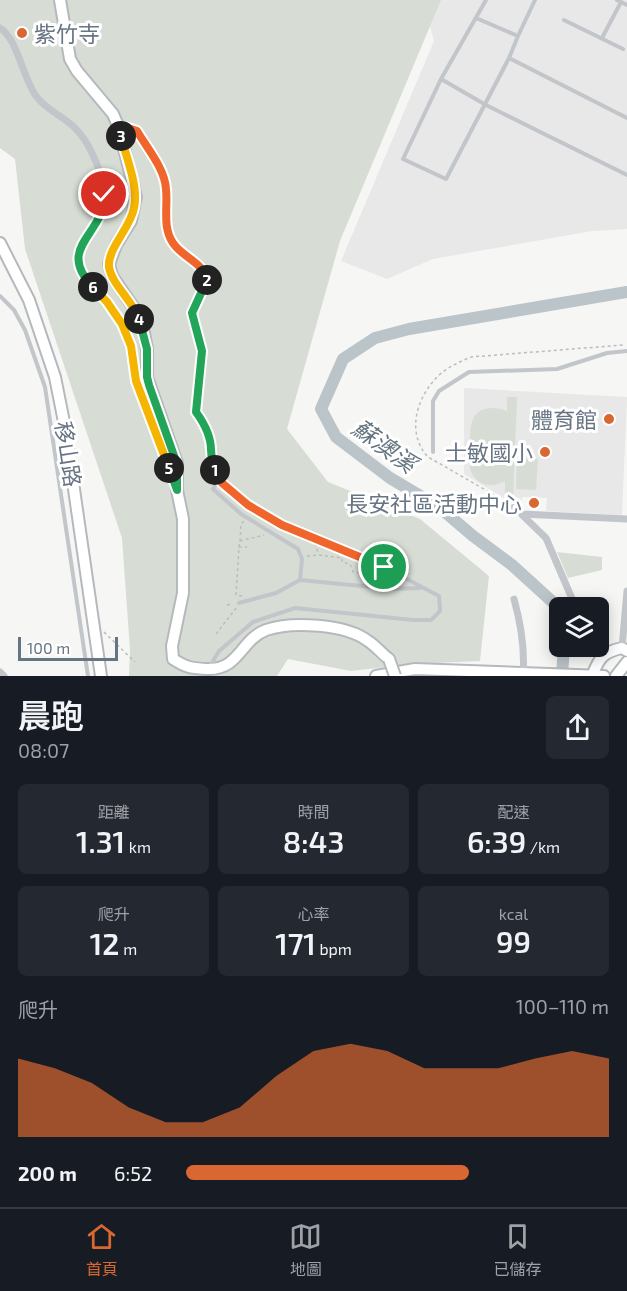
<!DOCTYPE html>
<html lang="zh-TW">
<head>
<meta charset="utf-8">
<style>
  body { margin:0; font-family:"Exo 2","Noto Sans TC",sans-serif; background:#242831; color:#f1f3f6; height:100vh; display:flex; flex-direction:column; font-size:22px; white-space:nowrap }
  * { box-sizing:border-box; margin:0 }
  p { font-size:20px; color:#9ea1a6 }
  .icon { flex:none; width:33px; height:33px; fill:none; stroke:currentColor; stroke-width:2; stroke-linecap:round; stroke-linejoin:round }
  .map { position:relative; height:676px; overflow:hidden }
  .side { display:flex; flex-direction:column; background:#171b24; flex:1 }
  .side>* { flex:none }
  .fabs { position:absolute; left:549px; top:597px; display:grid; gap:12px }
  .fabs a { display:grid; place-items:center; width:60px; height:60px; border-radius:9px; background:#171b24; box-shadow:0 3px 15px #0003; font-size:30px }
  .scale { position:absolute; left:18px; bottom:15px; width:100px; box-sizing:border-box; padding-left:6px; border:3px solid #677483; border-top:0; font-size:16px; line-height:21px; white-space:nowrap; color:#677483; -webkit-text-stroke:4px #fff; paint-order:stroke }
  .pin { position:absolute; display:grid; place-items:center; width:51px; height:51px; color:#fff; margin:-26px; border:3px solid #fff; border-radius:50%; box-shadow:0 2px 6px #0007 }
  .km { position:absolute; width:30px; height:30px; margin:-15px; border-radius:50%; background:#222; color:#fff; font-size:16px; line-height:30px; text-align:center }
  .round { display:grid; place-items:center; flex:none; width:63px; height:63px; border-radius:9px; background:#242831 }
  .summary { display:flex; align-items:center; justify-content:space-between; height:102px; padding:0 18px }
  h1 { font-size:33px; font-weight:600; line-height:45px }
  .figures { display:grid; grid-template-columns:repeat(3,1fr); gap:9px; height:102px; padding:6px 18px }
  .figures div { display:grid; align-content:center; border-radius:9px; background:#242831; text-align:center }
  .figures b { font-size:30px; font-weight:600 }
  .figures small { font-size:16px; font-weight:400 }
  .figures p { font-size:16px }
  .chart { height:168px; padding:12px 18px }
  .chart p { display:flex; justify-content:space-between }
  .chart svg { width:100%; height:108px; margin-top:6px; fill:#d86732; opacity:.7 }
  ul { padding:0 18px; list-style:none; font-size:20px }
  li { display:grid; grid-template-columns:96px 72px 1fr; align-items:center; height:45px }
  li i { height:15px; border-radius:8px; background:#d86732 }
  .tab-bar { display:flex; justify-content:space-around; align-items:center; height:84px; border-top:2px solid #363941; background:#171b24; font-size:16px; color:#9ea1a6 }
  .tab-bar a { display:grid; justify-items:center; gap:3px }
  .tab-bar .current { color:#d86732 }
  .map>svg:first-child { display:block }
  .built { fill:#e7e8e7 }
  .green { fill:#d7ddd5 }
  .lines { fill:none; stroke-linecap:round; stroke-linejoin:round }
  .river { stroke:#bac4c9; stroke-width:12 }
  .secondary-casing { stroke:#b5b9bd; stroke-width:14 }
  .primary-casing { stroke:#b5b9bd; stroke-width:14 }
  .path { stroke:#babcbf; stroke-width:1.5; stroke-dasharray:3 3; stroke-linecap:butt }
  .lane { stroke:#c2c5c9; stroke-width:4 }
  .street { stroke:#c2c5c9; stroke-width:7 }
  .secondary { stroke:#fff; stroke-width:10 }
  .primary { stroke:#fff; stroke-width:10 }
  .primary-bridge-casing { stroke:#b5b9bd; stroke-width:14; stroke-linecap:butt }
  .primary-bridge { stroke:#fff; stroke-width:10 }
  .split-1-casing { stroke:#fff; stroke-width:12 }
  .split-2-casing { stroke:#fff; stroke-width:12 }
  .split-3-casing { stroke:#fff; stroke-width:12 }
  .split-4-casing { stroke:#fff; stroke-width:12 }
  .split-5-casing { stroke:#fff; stroke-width:12 }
  .split-6-casing { stroke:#fff; stroke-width:12 }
  .split-7-casing { stroke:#fff; stroke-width:12 }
  .split-1 { stroke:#f0652b; stroke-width:8 }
  .split-2 { stroke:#22a559; stroke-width:8 }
  .split-3 { stroke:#f0652b; stroke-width:8 }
  .split-4 { stroke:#f5b400; stroke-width:8 }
  .split-5 { stroke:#22a559; stroke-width:8 }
  .split-6 { stroke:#f5b400; stroke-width:8 }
  .split-7 { stroke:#22a559; stroke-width:8 }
  .poi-dot { fill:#d86732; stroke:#fff; stroke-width:2 }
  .labels { text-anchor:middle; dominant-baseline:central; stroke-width:6; stroke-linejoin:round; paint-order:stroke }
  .poi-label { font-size:22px; fill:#677483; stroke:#fff; text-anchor:end }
  .street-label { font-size:22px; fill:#677483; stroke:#fff }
  .water-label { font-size:24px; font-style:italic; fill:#63757f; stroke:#fff }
</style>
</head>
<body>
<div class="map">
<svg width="627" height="676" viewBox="0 0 627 676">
  <rect width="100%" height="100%" fill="#f6f7f4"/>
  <path class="built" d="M 423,0 L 627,0 L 627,229 L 592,231 L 433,259 L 387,279 L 341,261 L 434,41 Z
    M 464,388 L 627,397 L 622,515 L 546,511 L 547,498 L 522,497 L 522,509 L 464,474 Z"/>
  <path class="green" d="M 0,0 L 441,0 L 340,241 L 287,429 L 328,482 L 420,519 L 489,576 L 480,661 L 412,664 L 351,671 L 288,659 L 277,676 L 129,676 L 130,650 L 122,538 L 25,249 L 15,159 L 0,148 Z
    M 507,397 L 517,397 L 513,498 L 505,497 L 505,481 C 491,489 475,485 470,469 C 471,455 468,436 472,422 C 476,406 495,406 507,411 Z
    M 517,458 L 538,459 L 536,490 L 516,489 Z
    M 557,552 L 602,557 L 602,570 L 568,578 Z"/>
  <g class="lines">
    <path class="river" d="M 560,616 L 557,606 L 512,565 L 473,536 L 439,507 L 390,478 L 336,437 L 321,409 L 343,359 L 375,338 L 409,329 L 627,292
      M 562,676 L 564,646"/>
    <g class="secondary-casing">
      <path id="secondary" d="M 592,676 C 599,658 603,652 622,648 L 627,651
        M 616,676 L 627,662"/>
    </g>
    <g class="primary-casing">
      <path id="primary" d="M 60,0 L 70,59 L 77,71 L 113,114 L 119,128 L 136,197 L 131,221 L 116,245 L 109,264 L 112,276 L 136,311 L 144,333 L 147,349 L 147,377 L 177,463 L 177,490 L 183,519 L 183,593 L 172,646 L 173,659 C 187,668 191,668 207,669 C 240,670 240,640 266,630 C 292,621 346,624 368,641 C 376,646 382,654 389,659
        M 0,243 L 29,300 L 55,377 L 65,427 L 101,676
        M 376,676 L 415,669 L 604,676"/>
    </g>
    <path class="path" d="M 510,504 L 428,457 C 406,433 416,398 438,376 C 448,367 459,362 471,357 L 623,345
      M 240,541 L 241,524 L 244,521
      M 315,543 L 318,553
      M 239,547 L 240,541 L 264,535
      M 307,556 L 318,555 L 342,558 L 342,562 L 350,564 L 353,572 L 379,575 L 381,581
      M 242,596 L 236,595 L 239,547 L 247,547
      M 227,605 L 233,604
      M 104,632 L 135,662
      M 216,634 L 237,607"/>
    <path class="lane" d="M 486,0 L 441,79 L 403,159 L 446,179 L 509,58
      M 617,0 L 627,5
      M 476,18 L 518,36 L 509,58 L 627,118
      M 564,20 L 623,49
      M 518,36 L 535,0
      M 602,38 L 621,2
      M 441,79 L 486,105 L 627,175
      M 120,128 L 125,127 L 137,131 C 147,148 164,168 166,188 C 168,206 162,226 172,243 C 181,257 204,261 206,279 C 208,289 196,304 192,313 L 202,351 L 196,413 L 205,425 L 212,449 L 211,460 L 213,467 L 222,483 L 248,505 L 282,525 L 384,567 L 439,596 L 440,611 L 431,620 L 413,620 L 295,608 L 253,622 L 219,651 L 210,666
      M 0,296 L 14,310 L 25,330 L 45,387 L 88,676
      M 433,452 L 433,401 L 439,391 L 469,372 L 557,369 L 607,353 L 627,351
      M 222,483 L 216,484 L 213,489 L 241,514 L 298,549 L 302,559 L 300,580
      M 239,603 L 276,593 L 300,580 L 393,589 L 420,588"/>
    <path class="street" d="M 0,28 C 17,38 23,78 36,96 C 46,110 63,116 75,128 C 90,142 107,182 105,203 C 102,229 74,239 79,269 L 122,324 L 131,346 L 136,381 L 174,482
      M 514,507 L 546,538 L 576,608
      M 522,514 L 627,519
      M 514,599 C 521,624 525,650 523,676
      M 589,646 L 603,656
      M 622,648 L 627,591
      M 0,672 L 4,676"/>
    <use href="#secondary" class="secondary"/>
    <use href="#primary" class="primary"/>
    <g class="primary-bridge-casing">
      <path id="primary-bridge" d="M 389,659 L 395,676"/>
    </g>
    <use href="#primary-bridge" class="primary-bridge"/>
  </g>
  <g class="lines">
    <g class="split-1-casing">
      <path id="split-1" d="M 215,470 L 222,483 L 248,505 L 282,525 L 384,567"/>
    </g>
    <g class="split-2-casing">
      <path id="split-2" d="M 207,280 L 192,313 L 202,351 L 196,412 C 204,423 211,436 211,450 C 212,458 211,462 215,470"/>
    </g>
    <g class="split-3-casing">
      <path id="split-3" d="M 121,136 L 119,128 L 125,127 L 137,131 C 147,148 165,169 166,189 C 168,207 162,227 173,243 C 183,258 202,261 207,280"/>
    </g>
    <g class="split-4-casing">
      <path id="split-4" d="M 121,136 C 126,158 139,186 134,208 C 131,227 107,249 109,267 C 112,285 133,301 139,319"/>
    </g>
    <g class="split-5-casing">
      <path id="split-5" d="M 139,319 L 147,349 L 147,377 L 149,385 L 177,464 L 177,490 L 169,468"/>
    </g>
    <g class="split-6-casing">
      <path id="split-6" d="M 93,287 L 107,302 L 122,324 L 131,346 L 136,381 L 169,468"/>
    </g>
    <g class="split-7-casing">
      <path id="split-7" d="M 93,287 C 54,246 106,235 104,194"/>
    </g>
    <use href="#split-1" class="split-1"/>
    <use href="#split-2" class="split-2"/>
    <use href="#split-3" class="split-3"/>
    <use href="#split-4" class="split-4"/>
    <use href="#split-5" class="split-5"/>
    <use href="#split-6" class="split-6"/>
    <use href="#split-7" class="split-7"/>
  </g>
  <g class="poi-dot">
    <circle cx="22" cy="33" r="6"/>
    <circle cx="609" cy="419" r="6"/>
    <circle cx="545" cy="452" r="6"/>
    <circle cx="534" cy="503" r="6"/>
  </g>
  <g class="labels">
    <g class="poi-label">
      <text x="34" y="33" text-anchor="start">紫竹寺</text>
      <text x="597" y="419">體育館</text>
      <text x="533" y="452">士敏國小</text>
      <text x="522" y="503">長安社區活動中心</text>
    </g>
    <g class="street-label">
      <text transform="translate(69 454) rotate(81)">移山路</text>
    </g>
    <g class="water-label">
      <text transform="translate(385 445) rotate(36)">蘇澳溪</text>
    </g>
  </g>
</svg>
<div class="fabs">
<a><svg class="icon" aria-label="layers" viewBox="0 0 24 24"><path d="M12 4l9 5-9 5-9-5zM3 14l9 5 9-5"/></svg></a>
</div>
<div class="scale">100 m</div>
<div class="pin" style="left:384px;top:567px;background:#1e9e55"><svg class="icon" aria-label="arrive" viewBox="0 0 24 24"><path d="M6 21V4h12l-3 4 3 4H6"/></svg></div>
<div class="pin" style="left:104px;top:194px;background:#d93025"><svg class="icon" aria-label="check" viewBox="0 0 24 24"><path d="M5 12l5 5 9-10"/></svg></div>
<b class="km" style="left:215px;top:470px">1</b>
<b class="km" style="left:207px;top:280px">2</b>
<b class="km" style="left:121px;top:136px">3</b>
<b class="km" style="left:139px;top:319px">4</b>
<b class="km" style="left:169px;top:468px">5</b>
<b class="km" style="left:93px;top:287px">6</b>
</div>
<section class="side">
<div class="summary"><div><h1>晨跑</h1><p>08:07</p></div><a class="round"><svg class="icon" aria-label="share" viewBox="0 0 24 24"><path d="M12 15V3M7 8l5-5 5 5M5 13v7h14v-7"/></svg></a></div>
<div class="figures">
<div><p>距離</p><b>1.31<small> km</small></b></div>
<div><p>時間</p><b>8:43</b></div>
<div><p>配速</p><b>6:39<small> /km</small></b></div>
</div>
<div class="figures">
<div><p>爬升</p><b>12<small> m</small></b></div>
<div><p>心率</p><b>171<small> bpm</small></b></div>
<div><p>kcal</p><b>99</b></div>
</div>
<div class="chart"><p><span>爬升</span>100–110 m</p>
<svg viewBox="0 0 160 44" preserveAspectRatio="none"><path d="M0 44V12L10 16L20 22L30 32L40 38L50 38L60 32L70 19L80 9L90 6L100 9L110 16L120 16L130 16L140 12L150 9L160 12V44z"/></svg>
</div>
<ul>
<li><b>200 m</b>6:52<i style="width:67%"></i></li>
</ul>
</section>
<nav class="tab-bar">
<a class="current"><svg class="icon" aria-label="home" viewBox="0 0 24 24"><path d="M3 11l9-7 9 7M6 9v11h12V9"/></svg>首頁</a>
<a><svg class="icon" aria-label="map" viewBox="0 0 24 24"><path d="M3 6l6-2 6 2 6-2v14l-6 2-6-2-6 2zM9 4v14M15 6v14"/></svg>地圖</a>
<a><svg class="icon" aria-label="saved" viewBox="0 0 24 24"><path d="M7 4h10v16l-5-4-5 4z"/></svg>已儲存</a>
</nav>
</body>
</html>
